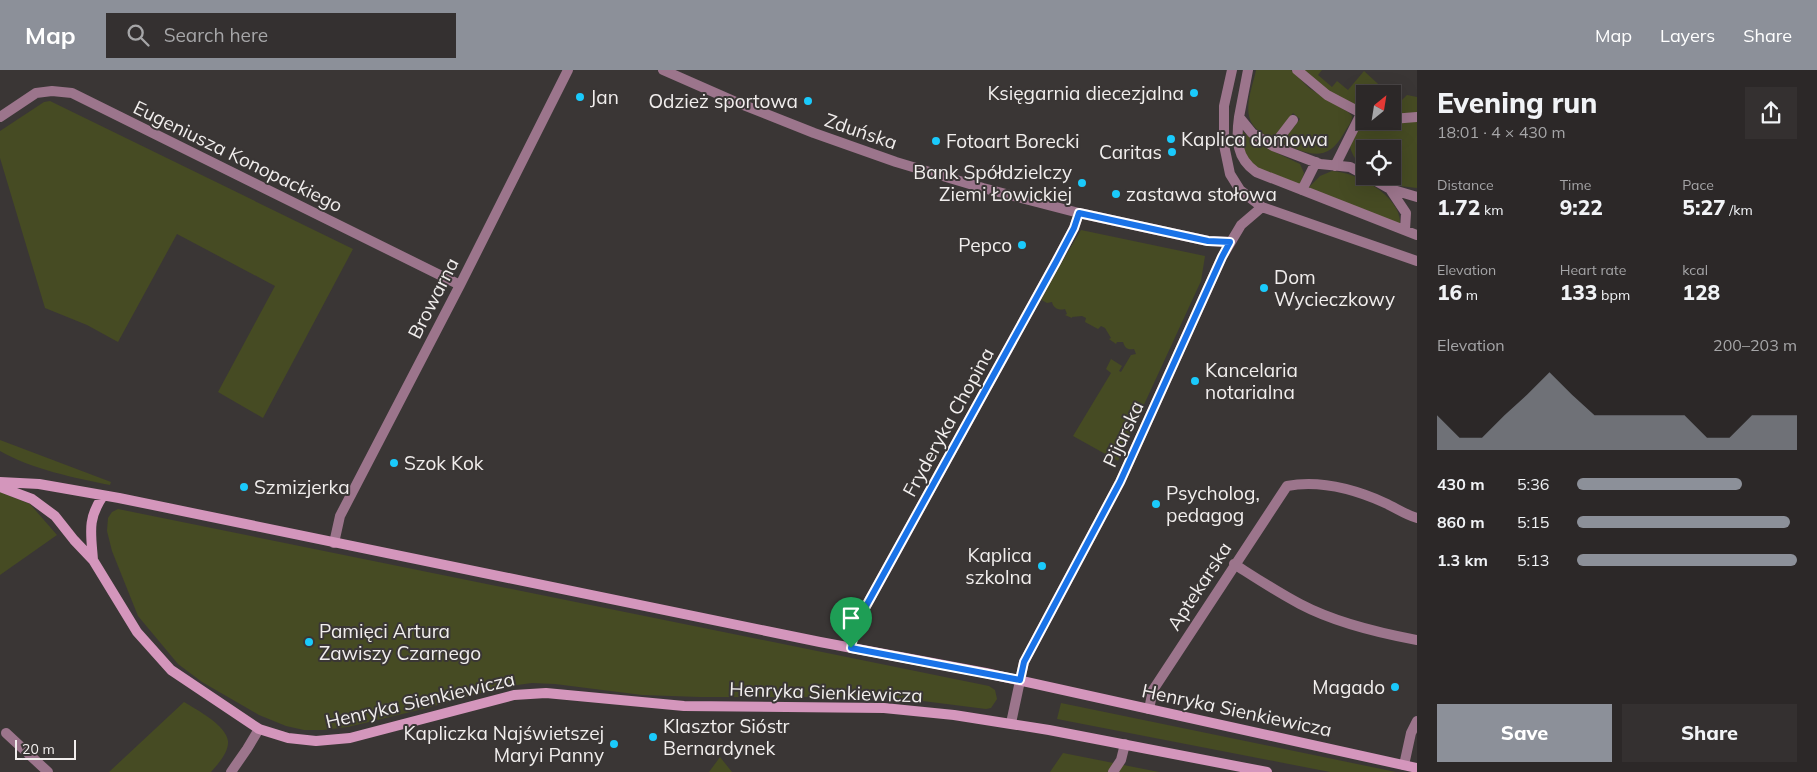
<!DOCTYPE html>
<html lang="en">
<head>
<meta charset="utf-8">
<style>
  body { margin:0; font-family:Mulish,sans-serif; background:#343030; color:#f1f3f6; height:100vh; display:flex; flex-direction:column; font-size:19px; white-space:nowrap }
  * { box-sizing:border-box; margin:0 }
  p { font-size:16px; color:#a6a6a8 }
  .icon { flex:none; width:28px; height:28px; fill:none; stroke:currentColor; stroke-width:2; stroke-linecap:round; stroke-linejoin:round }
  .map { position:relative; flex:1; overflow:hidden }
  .panel { display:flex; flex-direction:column; background:#2c2828; width:400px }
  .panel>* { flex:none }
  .needle { width:32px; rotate:30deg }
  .buttons { position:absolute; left:1356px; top:15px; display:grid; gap:10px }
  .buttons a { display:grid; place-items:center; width:45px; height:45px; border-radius:0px; background:#2c2828; box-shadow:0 5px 20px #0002,0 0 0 1px #484445; font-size:25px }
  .scale { position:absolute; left:15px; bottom:12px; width:61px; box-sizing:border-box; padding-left:5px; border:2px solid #f1eeed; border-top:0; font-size:14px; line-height:18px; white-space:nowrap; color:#f1eeed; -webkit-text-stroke:4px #3a3635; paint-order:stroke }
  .pin { position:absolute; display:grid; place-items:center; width:42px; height:42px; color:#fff; margin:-51px -21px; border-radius:50% 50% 50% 0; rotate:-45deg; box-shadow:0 0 5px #0007 }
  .pin .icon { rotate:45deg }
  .round { display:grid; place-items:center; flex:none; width:52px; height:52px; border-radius:0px; background:#343030 }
  .summary { display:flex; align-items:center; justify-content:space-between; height:85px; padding:0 20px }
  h1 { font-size:28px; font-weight:800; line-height:38px }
  .figures { display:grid; grid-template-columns:repeat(3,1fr); gap:8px; height:85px; padding:5px 20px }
  .figures div { display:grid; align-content:center }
  .figures b { font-size:21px; font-weight:800 }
  .figures small { font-size:14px; font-weight:400 }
  .figures p { font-size:14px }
  .chart { height:140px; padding:10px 20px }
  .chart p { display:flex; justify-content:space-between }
  .chart svg { width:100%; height:90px; margin-top:5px; fill:#8c9099; opacity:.7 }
  .button { display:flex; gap:10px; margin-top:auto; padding:10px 20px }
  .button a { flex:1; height:58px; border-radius:0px; background:#8c9099; color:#fff; font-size:20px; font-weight:800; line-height:58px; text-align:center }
  .button a+a { background:#343030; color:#f1f3f6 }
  ul { padding:0 20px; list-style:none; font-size:16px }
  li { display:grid; grid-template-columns:80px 60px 1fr; align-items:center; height:38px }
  li i { height:12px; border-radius:6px; background:#8c9099 }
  header { display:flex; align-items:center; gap:30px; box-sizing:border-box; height:70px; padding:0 25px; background:#8c9099; color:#fff }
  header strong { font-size:24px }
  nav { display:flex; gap:28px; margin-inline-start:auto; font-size:18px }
  .search { width:350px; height:45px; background:#343030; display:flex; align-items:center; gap:12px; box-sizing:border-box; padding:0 18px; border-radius:0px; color:#a6a6a8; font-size:19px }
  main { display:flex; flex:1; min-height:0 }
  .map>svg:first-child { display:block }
  .green { fill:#464b23 }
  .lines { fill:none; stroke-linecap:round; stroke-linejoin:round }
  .street { stroke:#9c758c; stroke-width:10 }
  .secondary { stroke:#d496bc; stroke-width:10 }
  .route-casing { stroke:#fff; stroke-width:10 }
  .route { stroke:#1a73e8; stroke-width:6 }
  .poi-dot { fill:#1acafc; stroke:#3a3635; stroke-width:2 }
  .labels { text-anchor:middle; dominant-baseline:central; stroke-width:4; stroke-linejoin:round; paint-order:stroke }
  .poi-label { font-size:19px; fill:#f1eeed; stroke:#3a3635; text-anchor:start }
  .street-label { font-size:19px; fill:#f1eeed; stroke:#3a3635 }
</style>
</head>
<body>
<header>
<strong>Map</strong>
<div class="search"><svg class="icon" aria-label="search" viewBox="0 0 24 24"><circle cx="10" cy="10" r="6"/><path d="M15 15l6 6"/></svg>Search here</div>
<nav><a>Map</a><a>Layers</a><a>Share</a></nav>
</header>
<main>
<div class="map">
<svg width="1417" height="702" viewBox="0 0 1417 702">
  <rect width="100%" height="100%" fill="#3a3635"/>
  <path class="green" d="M 1256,0 L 1291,0 L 1309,18 L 1348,42 L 1352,46 C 1352,52 1347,58 1344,63 C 1327,94 1308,84 1281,73 L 1300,49 L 1293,43 L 1272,69 C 1266,65 1257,61 1253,55 C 1242,40 1253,16 1256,0 Z
    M 1303,0 L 1322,0 L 1318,5 L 1332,17 L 1337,11 L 1348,20 L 1364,1 L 1389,24 L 1365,24 L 1365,39 C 1341,32 1322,16 1303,0 Z
    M 1407,25 L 1417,27 L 1417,43 L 1393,44 L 1392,27 L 1399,33 Z
    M 50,31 L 353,179 L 263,348 L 218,322 L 275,216 L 177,164 L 118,272 L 87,255 L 45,238 L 0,88 L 0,61 L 44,32 Z
    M 1374,51 L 1394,54 L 1417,51 L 1417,118 L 1400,116 L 1376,106 L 1392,106 L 1392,79 L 1365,79 L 1365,98 C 1357,92 1353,87 1350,77 C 1354,66 1362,51 1374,51 Z
    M 1243,62 L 1260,75 L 1300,94 L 1304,103 L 1300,116 L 1254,97 L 1242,83 Z
    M 1332,101 C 1357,102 1403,127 1400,155 L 1307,119 L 1320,106 Z
    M 1081,160 L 1205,186 L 1201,211 L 1118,391 L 1073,366 L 1111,303 L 1106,299 L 1111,289 L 1122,296 L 1119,301 L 1121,302 L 1131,285 L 1136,284 L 1134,279 C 1127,280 1125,278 1123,272 L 1117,272 L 1116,274 L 1109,269 L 1111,268 L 1105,258 L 1101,256 L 1098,259 L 1085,252 L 1086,248 L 1082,246 L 1072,247 L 1072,248 L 1065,245 L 1067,244 L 1065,239 C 1059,241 1053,238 1052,232 L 1047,233 L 1040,229 Z
    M 0,370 L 111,412 L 110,415 C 75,408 31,399 0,381 Z
    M 0,422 L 30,434 L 57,465 L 0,505 Z
    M 118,439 L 989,616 L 995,620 L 997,629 L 991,638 L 986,639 L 891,627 L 700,627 L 642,625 L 555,614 L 532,613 L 502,617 L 427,638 L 348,657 L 323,660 L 304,660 L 286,656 L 259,645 L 202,612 L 178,594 L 138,546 L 112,481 L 107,461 L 108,448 L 112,442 Z
    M 184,632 C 197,640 226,655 228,671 C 229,682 218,694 211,702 L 109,702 Z
    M 1061,633 L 1396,702 L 1330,702 L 1057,649 Z
    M 1063,683 L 1159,702 L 1050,702 Z
    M 720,687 L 732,702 L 709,702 Z"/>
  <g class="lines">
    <path class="street" d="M 663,0 L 736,32 L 814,63 L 896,92 L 983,118 L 1079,143 L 1208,171 L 1230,172
      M 1232,0 L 1224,36 L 1224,75 L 1230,104 L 1240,120 L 1262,137 L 1417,191
      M 1248,0 L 1239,47 L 1252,63 L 1273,76 L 1320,94 L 1350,97 L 1365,105
      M 1297,0 L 1327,25 L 1365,45
      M 0,47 L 36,23 L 52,21 L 72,23 L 460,215
      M 1239,47 C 1236,69 1236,88 1256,102 L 1417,165
      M 1392,49 L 1417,47
      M 1273,76 L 1293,50
      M 1335,96 L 1361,44
      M 1367,106 L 1390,119 L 1417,127
      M 1390,119 L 1406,143 L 1405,160
      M 1302,120 L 1316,92
      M 334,473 L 340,446 L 460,215 L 568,0
      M 1234,494 C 1256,508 1277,522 1300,534 C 1334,552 1379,563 1417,570
      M 851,578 L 855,557 L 860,547 L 1056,192 L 1074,158 L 1079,143
      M 1149,639 L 1153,620 L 1287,416 C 1320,410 1354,419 1385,433 C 1396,438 1406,445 1417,448
      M 1011,653 L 1024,592 L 1120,412 L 1222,187 L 1241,155 L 1262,137
      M 6,663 L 48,702
      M 1404,695 L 1411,663 L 1417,651
      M 231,702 L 247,679 L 259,659
      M 1113,702 L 1121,690 L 1125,674"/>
    <path class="secondary" d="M 0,412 L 39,414 L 119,428 L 820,572 L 986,603 L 1417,698
      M 0,417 L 32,429 L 55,446 L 74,470 L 93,490 L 137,562 L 171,600 L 259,659 L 288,668 L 316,671 L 350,668 L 514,625 L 546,623 L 684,636 L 884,638 L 954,645 L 1049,660 L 1267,702
      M 93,490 C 91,463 87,449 103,426"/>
  </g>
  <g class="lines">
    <g class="route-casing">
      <path id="route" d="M 1079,143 L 1208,171 L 1230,172 L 1222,187 L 1120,412 L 1024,592 L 1020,610 L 851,578 L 855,557 L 860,547 L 1056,192 L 1074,158 Z"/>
    </g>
    <use href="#route" class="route"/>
  </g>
  <g class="poi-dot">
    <circle cx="1194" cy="23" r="5"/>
    <circle cx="580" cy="27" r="5"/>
    <circle cx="808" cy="31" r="5"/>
    <circle cx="1171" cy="69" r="5"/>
    <circle cx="936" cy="71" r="5"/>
    <circle cx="1172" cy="82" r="5"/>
    <circle cx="1082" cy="113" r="5"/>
    <circle cx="1116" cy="124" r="5"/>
    <circle cx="1022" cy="175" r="5"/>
    <circle cx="1264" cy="218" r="5"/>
    <circle cx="1195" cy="311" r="5"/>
    <circle cx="394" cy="393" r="5"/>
    <circle cx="244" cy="417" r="5"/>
    <circle cx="1156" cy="434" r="5"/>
    <circle cx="1042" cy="496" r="5"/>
    <circle cx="309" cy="572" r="5"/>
    <circle cx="1395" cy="617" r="5"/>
    <circle cx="653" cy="667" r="5"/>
    <circle cx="614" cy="674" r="5"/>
  </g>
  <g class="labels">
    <g class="poi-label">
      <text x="1184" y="23" text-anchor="end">Księgarnia diecezjalna</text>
      <text x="590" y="27">Jan</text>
      <text x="798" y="31" text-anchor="end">Odzież sportowa</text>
      <text x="1181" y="69">Kaplica domowa</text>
      <text x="946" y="71">Fotoart Borecki</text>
      <text x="1162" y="82" text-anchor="end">Caritas</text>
      <text x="1072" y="102" text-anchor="end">Bank Spółdzielczy<tspan x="1072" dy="22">Ziemi Łowickiej</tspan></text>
      <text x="1126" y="124">zastawa stołowa</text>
      <text x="1012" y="175" text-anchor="end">Pepco</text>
      <text x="1274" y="207">Dom<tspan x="1274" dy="22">Wycieczkowy</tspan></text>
      <text x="1205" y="300">Kancelaria<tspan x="1205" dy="22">notarialna</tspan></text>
      <text x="404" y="393">Szok Kok</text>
      <text x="254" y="417">Szmizjerka</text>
      <text x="1166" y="423">Psycholog,<tspan x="1166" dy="22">pedagog</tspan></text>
      <text x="1032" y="485" text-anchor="end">Kaplica<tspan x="1032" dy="22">szkolna</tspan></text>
      <text x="319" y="561">Pamięci Artura<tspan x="319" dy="22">Zawiszy Czarnego</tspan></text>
      <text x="1385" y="617" text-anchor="end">Magado</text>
      <text x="663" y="656">Klasztor Sióstr<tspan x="663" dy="22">Bernardynek</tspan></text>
      <text x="604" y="663" text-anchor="end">Kapliczka Najświetszej<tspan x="604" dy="22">Maryi Panny</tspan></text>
    </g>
    <g class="street-label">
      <text transform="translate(861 61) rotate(19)">Zduńska</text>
      <text transform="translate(238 86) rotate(26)">Eugeniusza Konopackiego</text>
      <text transform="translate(433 228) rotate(-63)">Browarna</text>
      <text transform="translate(948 352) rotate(-61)">Fryderyka Chopina</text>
      <text transform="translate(1123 364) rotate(-65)">Pijarska</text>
      <text transform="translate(1199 516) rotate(-57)">Aptekarska</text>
      <text transform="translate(826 622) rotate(2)">Henryka Sienkiewicza</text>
      <text transform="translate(420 630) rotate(-13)">Henryka Sienkiewicza</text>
      <text transform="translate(1237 640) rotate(12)">Henryka Sienkiewicza</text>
    </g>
  </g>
</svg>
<div class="buttons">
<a><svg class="needle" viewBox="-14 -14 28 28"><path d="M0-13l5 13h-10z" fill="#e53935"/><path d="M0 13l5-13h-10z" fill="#a6a6a8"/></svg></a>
<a><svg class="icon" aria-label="locate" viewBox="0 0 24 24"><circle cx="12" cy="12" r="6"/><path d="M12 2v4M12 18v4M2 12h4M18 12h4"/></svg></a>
</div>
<div class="scale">20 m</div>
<div class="pin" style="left:851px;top:578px;background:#1e9e55"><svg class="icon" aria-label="arrive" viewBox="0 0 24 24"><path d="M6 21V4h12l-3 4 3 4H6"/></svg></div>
</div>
<section class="panel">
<div class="summary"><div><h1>Evening run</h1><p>18:01 · 4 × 430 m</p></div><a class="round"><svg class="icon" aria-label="share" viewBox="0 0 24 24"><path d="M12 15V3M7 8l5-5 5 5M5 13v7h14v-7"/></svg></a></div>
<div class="figures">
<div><p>Distance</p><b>1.72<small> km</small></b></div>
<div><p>Time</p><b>9:22</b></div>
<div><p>Pace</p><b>5:27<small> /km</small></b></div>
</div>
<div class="figures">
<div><p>Elevation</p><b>16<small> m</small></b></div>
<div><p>Heart rate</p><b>133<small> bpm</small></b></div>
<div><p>kcal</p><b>128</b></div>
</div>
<div class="chart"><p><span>Elevation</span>200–203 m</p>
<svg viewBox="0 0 160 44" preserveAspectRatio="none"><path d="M0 44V27L10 38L20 38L30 27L40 17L50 6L60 17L70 27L80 27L90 27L100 27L110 27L120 38L130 38L140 27L150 27L160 27V44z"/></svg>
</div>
<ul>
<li><b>430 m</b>5:36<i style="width:75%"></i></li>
<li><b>860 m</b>5:15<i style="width:97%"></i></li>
<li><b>1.3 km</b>5:13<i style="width:100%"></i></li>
</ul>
<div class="button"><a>Save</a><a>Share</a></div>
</section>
</main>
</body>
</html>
